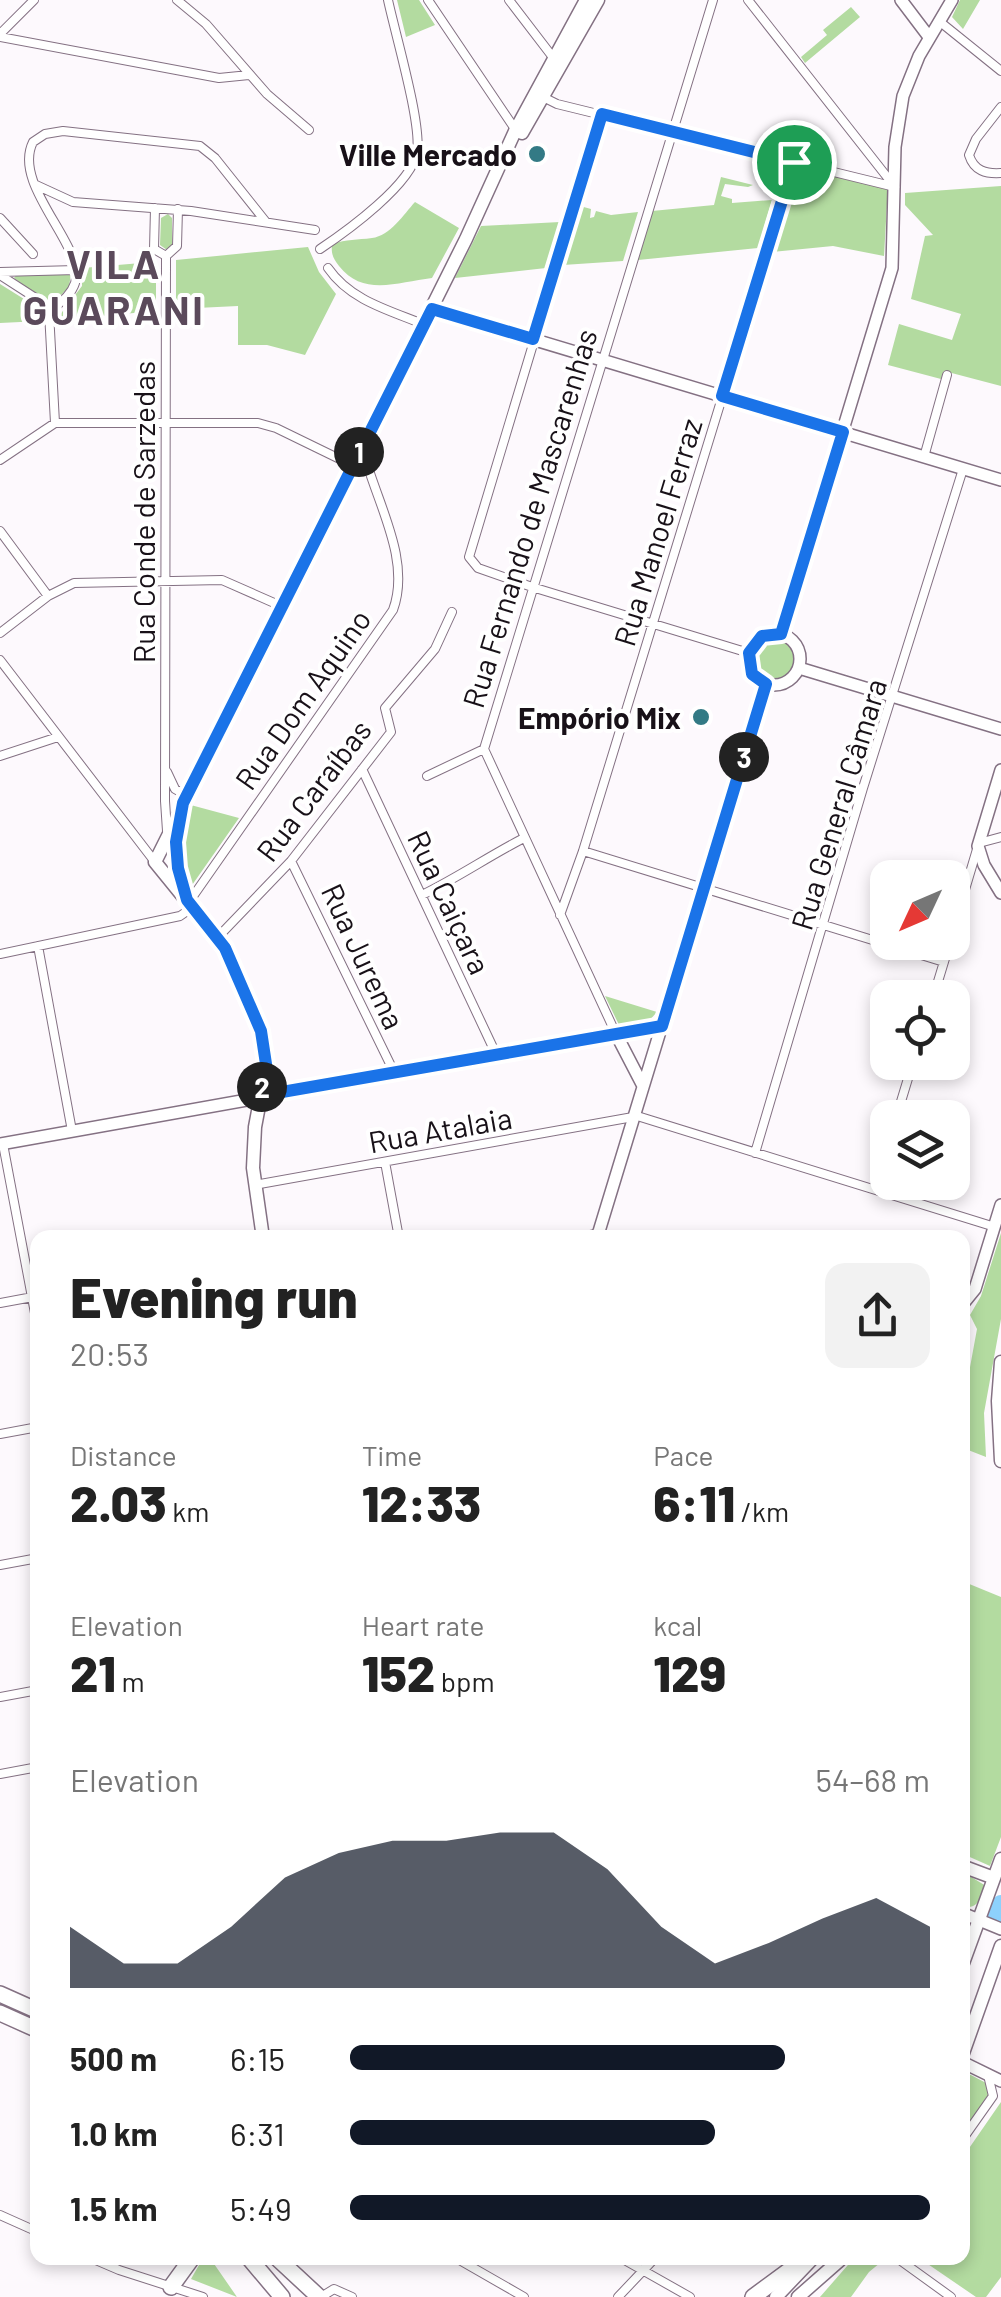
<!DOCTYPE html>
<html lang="en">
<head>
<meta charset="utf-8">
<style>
  body { margin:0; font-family:Barlow,sans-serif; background:#f2f2f2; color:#222; height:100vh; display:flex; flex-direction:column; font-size:38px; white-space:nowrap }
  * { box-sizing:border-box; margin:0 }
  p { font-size:32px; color:#767676 }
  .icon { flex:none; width:55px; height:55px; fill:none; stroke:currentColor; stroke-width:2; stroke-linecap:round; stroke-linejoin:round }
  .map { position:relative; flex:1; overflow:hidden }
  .drawer { position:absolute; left:30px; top:1230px; width:940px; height:1035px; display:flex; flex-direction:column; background:#fff; border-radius:20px; box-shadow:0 5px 15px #0003 }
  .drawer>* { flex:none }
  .needle { width:65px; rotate:226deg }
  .buttons { position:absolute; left:870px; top:860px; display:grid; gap:20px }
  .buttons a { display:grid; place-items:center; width:100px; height:100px; border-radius:20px; background:#fff; box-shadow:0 5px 15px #0003; font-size:50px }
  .pin { position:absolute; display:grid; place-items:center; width:85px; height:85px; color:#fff; margin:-42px; border:5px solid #fff; border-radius:50%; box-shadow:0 2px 10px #0007 }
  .km { position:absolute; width:50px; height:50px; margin:-25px; border-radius:50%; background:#222; color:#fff; font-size:28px; line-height:50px; text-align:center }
  .round { display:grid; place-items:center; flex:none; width:105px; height:105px; border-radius:20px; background:#f2f2f2 }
  .head { display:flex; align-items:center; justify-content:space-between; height:170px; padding:0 40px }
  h1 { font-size:55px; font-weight:800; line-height:75px }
  .figures { display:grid; grid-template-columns:repeat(3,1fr); gap:15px; height:170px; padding:10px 40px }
  .figures div { display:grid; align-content:center }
  .figures b { font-size:50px; font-weight:800 }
  .figures small { font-size:28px; font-weight:400 }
  .figures p { font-size:28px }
  .chart { height:280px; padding:20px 40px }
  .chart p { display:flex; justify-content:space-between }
  .chart svg { width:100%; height:180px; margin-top:10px; fill:#111827; opacity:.7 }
  ul { padding:0 40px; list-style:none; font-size:32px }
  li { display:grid; grid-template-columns:160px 120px 1fr; align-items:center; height:75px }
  li i { height:25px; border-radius:12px; background:#111827 }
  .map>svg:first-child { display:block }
  .green { fill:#b3dba0 }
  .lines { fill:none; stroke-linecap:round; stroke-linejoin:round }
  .river { stroke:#8dd1fc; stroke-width:18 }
  .street-casing { stroke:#847183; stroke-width:10 }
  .secondary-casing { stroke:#847183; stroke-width:14 }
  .primary-casing { stroke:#847183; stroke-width:15 }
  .highway-casing { stroke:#847183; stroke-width:18 }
  .street { stroke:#fff; stroke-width:8 }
  .secondary { stroke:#fff; stroke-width:11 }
  .primary { stroke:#fff; stroke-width:12 }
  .highway { stroke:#fff; stroke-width:15 }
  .route-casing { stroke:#fff; stroke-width:20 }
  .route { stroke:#1a73e8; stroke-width:12 }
  .poi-dot { fill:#337a85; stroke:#fff; stroke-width:4 }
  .labels { text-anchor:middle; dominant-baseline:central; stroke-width:8; stroke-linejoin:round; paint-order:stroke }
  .poi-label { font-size:30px; font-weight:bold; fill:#181118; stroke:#fff; text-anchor:end }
  .street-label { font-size:30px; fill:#181118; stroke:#fff }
  .district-label { font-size:40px; font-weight:bold; letter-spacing:2.5px; fill:#5b4a5b; stroke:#fff }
</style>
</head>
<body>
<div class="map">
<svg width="1001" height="2297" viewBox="0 0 1001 2297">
  <rect width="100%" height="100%" fill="#fdf9fd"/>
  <path class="green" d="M 397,0 L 419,0 L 435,25 L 406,37 Z
    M 960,0 L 980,0 L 963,29 L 952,17 Z
    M 851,7 L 860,17 L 805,63 L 801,57 L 827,35 L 823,30 Z
    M 794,163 L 888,186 L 884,256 L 833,246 L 772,252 Z
    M 721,177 L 753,185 L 748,187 L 725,184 L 721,196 L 732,199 L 732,203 L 772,200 L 758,248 L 638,260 L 652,211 L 714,205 Z
    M 1001,186 L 1001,386 L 944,371 L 941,379 L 888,365 L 899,324 L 952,340 L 961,314 L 911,299 L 925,236 L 933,235 L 905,205 L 905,193 Z
    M 415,202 L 459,228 L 432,278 C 398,282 363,297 339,266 C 333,258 331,254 332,244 C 347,239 357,240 372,238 C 390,236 404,214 415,202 Z
    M 580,206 L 591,209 L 590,218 L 594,217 L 596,211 L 611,215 L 638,212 L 623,261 L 563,265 Z
    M 168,214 L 172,218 L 172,246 L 167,250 L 160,245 L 161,218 Z
    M 560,222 L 546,268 L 455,278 L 481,226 Z
    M 308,247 L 319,272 L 336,294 L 305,355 L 267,345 L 238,345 L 238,306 L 176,309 L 176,260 Z
    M 153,262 L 156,265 L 156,311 L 56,320 L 82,286 L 82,268 Z
    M 71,273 L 69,287 L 54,302 L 43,299 L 14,278 L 17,274 Z
    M 0,284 L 32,304 L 41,321 L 0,323 Z
    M754 659a20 20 0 1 1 40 0a20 20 0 1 1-40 0Z
    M 187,804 L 239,818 L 190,888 L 179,840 Z
    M 605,996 L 657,1012 L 647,1023 L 620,1027 Z
    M 1001,1233 L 1001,1319 L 984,1413 L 986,1457 L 963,1448 L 966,1389 L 977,1329 L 970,1315 L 981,1296 Z
    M 962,1581 L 1001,1597 L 1001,1837 L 990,1866 L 963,1854 L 967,1831 L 962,1828 Z
    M 963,1872 L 986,1886 C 980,1898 979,1909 963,1907 Z
    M 969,2074 L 988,2084 L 991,2094 L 963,2133 L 963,2085 Z
    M 1001,2102 L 1001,2277 L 986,2297 L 976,2297 L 919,2258 L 962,2258 L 963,2157 Z
    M 203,2258 L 210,2258 L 237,2297 L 191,2279 Z
    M 854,2258 L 886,2258 L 869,2272 L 851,2297 L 820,2297 Z"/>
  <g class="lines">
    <path class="river" d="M 997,1915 L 1001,1904"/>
    <g class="street-casing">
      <path id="street" d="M 177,0 L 206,24 L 267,94 L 309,130
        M 428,0 L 515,129
        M 509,0 L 555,60
        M 748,0 L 895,187
        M 939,21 L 1001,71
        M 0,34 L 34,0
        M 0,37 L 219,78 L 249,75
        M 541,96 L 557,104 L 895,187
        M 1001,107 L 976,139 L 969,155 C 974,171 986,174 1001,173
        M 602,115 L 469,557 L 478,568 L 532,587 L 749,653
        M 36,185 L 73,202 L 191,211 L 315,230
        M 155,208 L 154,249 L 166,256 L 177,246 L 178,209
        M 0,218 L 33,254
        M 320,249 C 347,231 412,184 417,152 C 422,124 395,33 388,0
        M 166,256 L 165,801 L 167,831
        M 328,268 C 350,300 388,310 423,324
        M 0,272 L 76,270
        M 0,275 L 34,297 L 49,312
        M 55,423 L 49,312 C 58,304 71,296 75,283 C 87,247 11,186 33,142 L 45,134 L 63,131 L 200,146 L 215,158 L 266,222
        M 924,457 L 947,375
        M 0,460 L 55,423 L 258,423 L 276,428 L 352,465
        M 0,531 L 48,596
        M 0,633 L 48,596 L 74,583 L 222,580 L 281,606
        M 0,660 L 155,862
        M 0,756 L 58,737
        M 362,769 L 496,1054
        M 167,772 L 175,789 L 187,796
        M 427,776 L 484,749
        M 979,843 L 1001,837
        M 583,851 L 944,962
        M 291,861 L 394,1072
        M 422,895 C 457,878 489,856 524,838
        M 189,902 L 393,610 C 410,564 382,512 368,467 L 360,454
        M 560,915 L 583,851 L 794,163
        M 952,933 L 978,846
        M 218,937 L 291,861 L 391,732 L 385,708 L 435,649 L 452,612
        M 38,946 L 72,1131
        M 0,954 L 180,916 L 193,907
        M 933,998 L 950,942
        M 616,1034 L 484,749 L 713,0
        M 634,1115 L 995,1227
        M 896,1118 L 913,1062
        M 3,1144 L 38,1329
        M 755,1153 L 863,788 L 963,469
        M 385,1162 L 399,1238
        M 254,1185 L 633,1117
        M 874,1189 L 888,1146
        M 577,1238 L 598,1233
        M 0,1303 L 38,1296
        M 0,1434 L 38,1427
        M 0,1565 L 38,1558
        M 0,1697 L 38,1690
        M 0,1774 L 38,1767
        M 962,2140 L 993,2096 L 988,2075
        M 0,2215 L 38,2232
        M 91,2258 L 119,2270 L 203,2297
        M 456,2258 L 524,2297
        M 621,2258 L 690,2297
        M 897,2258 L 951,2297
        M 321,2297 L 334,2289 L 352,2297
        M 618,2297 L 655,2258"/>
    </g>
    <g class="secondary-casing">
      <path id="secondary" d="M 901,0 L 929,37
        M 432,309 L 1001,480
        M748 659a26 26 0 1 1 52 0a26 26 0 1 1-52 0Z
        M 781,634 L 892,268 L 895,147 L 903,96 L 919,56 L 952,0
        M 799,668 L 1001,729
        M 1001,770 L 978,846 L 984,865 L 1001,893
        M 616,1034 L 643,1086
        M 0,1144 L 661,1026
        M 597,1238 L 766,684
        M 962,1305 L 975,1289 L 1001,1205
        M 962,1913 L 1001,1929
        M 962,2062 L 1001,2081"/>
    </g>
    <g class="primary-casing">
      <path id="primary" d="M 522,133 L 598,0
        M 178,820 L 176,858 L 185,894
        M 263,1238 L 253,1168 L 255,1127 L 265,1074 L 263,1039 L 225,948 L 155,862 L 466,239 L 516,129 L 586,0
        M 1001,1362 L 998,1401 L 1001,1461
        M 962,1866 L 994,1878
        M 962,1966 L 1001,1859
        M 962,2056 L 1001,1946
        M 776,2297 L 813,2258
        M 798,2297 L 840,2260"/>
    </g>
    <g class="highway-casing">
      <path id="highway" d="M 0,1994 L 38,2011
        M 0,2013 L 38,2030
        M 249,2258 L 282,2297
        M 277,2258 L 319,2297
        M 171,2287 L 192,2258
        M 753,2297 L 806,2258"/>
    </g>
    <use href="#street" class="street"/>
    <use href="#secondary" class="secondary"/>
    <use href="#primary" class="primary"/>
    <use href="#highway" class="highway"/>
  </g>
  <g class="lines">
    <g class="route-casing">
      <path id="route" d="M 602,114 L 794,162 L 722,396 L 843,432 L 781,634 L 762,636 L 749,653 L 752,674 L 766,684 L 662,1026 L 259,1096 L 266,1064 L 261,1031 L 225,948 L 187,900 L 178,868 L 176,842 L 183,803 L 432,309 L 533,339 Z"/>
    </g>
    <use href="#route" class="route"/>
  </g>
  <g class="poi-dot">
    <circle cx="537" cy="154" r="10"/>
    <circle cx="701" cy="717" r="10"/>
  </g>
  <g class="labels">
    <g class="poi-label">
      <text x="517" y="154">Ville Mercado</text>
      <text x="681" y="717">Empório Mix</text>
    </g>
    <g class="street-label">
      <text transform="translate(143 512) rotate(-90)">Rua Conde de Sarzedas</text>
      <text transform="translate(529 518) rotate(-73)">Rua Fernando de Mascarenhas</text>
      <text transform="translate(657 532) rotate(-73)">Rua Manoel Ferraz</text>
      <text transform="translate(302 699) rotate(-55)">Rua Dom Aquino</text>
      <text transform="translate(313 790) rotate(-53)">Rua Caraíbas</text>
      <text transform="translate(838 804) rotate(-73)">Rua General Câmara</text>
      <text transform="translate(450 902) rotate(65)">Rua Caiçara</text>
      <text transform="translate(364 956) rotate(65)">Rua Jurema</text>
      <text transform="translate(440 1129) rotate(-10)">Rua Atalaia</text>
    </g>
    <g class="district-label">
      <text x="114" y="263">VILA<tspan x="114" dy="46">GUARANI</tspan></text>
    </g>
  </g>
</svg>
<div class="buttons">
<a><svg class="needle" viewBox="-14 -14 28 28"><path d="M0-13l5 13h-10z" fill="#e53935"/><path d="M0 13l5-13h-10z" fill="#767676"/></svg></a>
<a><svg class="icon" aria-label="locate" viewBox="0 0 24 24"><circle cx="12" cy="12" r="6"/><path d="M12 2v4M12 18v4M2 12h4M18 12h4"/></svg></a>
<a><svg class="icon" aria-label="layers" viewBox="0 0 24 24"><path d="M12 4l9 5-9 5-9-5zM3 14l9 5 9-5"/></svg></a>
</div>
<div class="pin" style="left:794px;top:162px;background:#1e9e55"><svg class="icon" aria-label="arrive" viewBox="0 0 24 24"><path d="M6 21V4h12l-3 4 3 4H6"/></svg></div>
<b class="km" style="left:359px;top:452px">1</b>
<b class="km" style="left:262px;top:1087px">2</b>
<b class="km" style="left:744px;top:757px">3</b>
<section class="drawer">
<div class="head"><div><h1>Evening run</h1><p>20:53</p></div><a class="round"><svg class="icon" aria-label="share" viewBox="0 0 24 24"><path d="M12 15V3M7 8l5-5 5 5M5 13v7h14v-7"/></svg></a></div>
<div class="figures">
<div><p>Distance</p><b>2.03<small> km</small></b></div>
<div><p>Time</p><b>12:33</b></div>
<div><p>Pace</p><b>6:11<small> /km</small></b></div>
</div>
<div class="figures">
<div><p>Elevation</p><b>21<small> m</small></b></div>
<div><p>Heart rate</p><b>152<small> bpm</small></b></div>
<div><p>kcal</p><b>129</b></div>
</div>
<div class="chart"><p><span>Elevation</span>54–68 m</p>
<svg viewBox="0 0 160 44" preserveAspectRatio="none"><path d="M0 44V29L10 38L20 38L30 29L40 17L50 11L60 8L70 8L80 6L90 6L100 15L110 29L120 38L130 33L140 27L150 22L160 29V44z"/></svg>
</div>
<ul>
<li><b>500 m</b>6:15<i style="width:75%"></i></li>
<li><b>1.0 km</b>6:31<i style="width:63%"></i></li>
<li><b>1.5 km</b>5:49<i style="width:100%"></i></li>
</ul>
</section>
</div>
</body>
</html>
